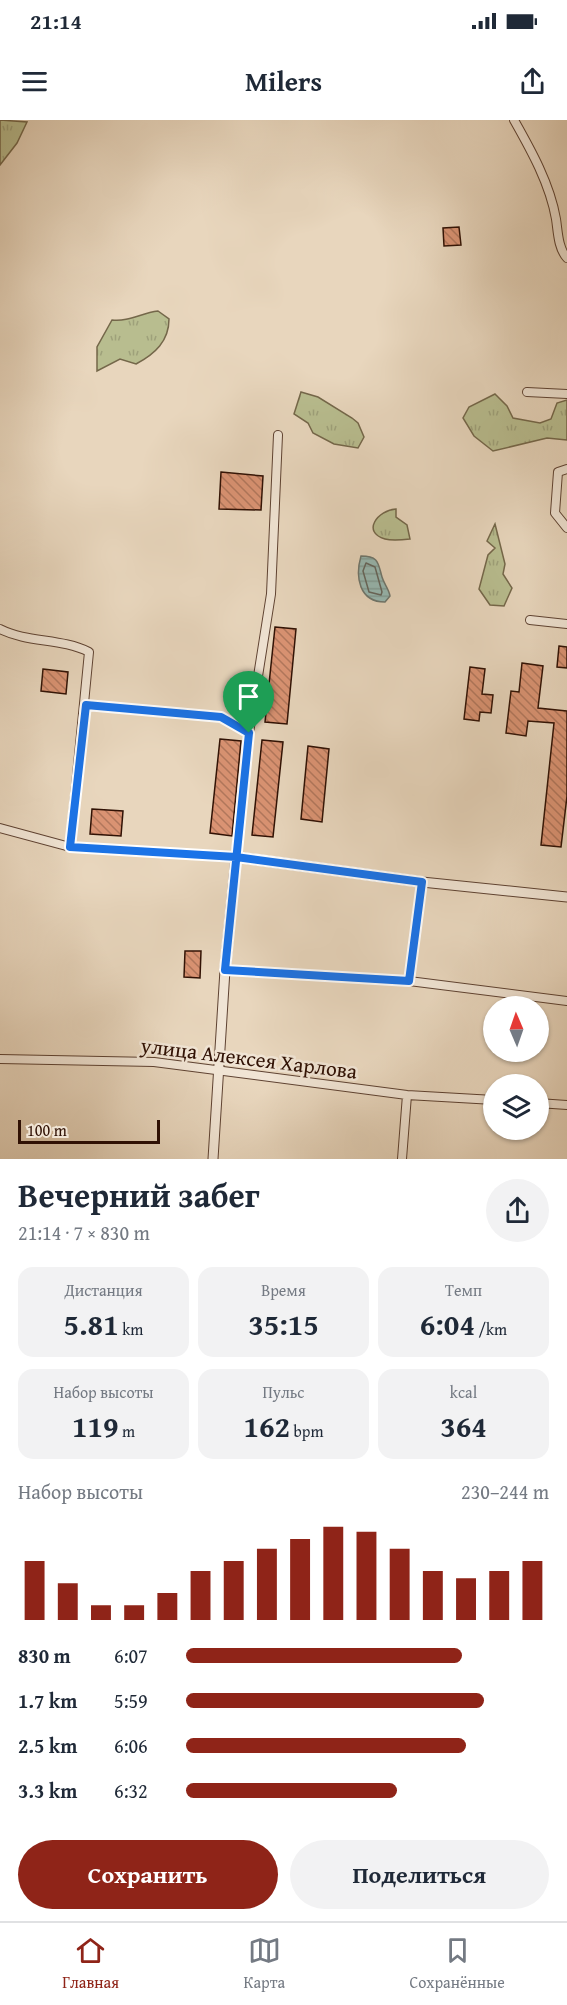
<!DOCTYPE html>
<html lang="ru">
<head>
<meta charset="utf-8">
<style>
  body { margin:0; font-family:"Gentium Book Plus",serif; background:#f2f2f3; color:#1f2937; height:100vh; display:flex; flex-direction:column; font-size:22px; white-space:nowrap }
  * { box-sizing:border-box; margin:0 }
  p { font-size:20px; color:#747a83 }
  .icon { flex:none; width:33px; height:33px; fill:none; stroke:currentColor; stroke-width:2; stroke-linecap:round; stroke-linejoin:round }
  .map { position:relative; height:1039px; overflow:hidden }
  .sheet { display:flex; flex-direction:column; background:#fff; flex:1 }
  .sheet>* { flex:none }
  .needle { width:39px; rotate:358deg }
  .controls { position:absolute; left:483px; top:876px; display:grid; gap:12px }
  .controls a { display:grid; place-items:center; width:66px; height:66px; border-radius:50%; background:#fff; box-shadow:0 2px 4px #0004; font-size:30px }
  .scale { position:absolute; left:18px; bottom:15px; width:142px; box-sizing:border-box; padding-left:6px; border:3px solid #301104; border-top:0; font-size:16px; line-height:21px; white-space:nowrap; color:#301104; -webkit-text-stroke:4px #f0e4d4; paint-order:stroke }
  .pin { position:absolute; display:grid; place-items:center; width:51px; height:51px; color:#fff; margin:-62px -26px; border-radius:50% 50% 50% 0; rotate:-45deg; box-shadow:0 0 6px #0007 }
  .pin .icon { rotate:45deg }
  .round { display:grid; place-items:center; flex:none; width:63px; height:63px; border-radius:32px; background:#f2f2f3 }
  .head { display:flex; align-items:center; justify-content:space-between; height:102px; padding:0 18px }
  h1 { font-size:33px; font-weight:700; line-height:45px }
  .figures { display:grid; grid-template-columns:repeat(3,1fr); gap:9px; height:102px; padding:6px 18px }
  .figures div { display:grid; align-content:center; border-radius:15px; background:#f2f2f3; text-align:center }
  .figures b { font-size:30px; font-weight:700 }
  .figures small { font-size:16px; font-weight:400 }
  .figures p { font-size:16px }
  .chart { height:168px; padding:12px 18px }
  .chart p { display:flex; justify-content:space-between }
  .chart svg { width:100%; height:108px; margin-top:6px; stroke:#8f2418; stroke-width:6 }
  .cta { display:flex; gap:12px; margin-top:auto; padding:12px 18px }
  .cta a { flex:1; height:69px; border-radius:36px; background:#8f2418; color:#fff; font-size:24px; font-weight:700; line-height:69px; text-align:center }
  .cta a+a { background:#f2f2f3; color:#1f2937 }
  ul { padding:0 18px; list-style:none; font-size:20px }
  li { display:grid; grid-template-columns:96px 72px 1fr; align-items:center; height:45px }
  li i { height:15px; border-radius:8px; background:#8f2418 }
  .status { display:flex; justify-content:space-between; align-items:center; height:42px; padding:0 30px; background:#fff; direction:ltr }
  .status svg { height:16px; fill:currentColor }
  header { display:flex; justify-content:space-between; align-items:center; height:78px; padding:0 18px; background:#fff; font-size:27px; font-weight:700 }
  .dock { display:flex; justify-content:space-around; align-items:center; height:84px; border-top:2px solid #e0e1e3; background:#fff; font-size:16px; color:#747a83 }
  .dock a { display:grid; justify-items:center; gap:3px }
  .dock .on { color:#8f2418 }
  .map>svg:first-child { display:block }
  .grass { fill:url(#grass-tufts); stroke:#74674a; stroke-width:1.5 }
  .water { fill:url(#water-rules); stroke:#6e766d; stroke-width:1.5 }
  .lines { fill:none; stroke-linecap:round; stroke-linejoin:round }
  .shore { stroke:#64655c; stroke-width:1.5 }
  .building { fill:url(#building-back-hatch); stroke:#301104; stroke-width:1.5 }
  .minor-casing { stroke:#5e4232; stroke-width:10 }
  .tertiary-casing { stroke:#5e4232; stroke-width:11 }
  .minor { stroke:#f0e4d4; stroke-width:8 }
  .tertiary { stroke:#f0e4d4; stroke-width:9 }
  .route-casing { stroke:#fff; stroke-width:12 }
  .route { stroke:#1a73e8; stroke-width:8 }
  .labels { text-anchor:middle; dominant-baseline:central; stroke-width:5; stroke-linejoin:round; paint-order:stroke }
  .street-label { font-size:21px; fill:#301104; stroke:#f0e4d4 }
</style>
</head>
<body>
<div class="status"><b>21:14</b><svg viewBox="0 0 49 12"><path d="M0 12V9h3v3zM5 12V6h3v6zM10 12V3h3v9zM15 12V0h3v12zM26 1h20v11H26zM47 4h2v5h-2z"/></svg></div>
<header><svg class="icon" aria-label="menu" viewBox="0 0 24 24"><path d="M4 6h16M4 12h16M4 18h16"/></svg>Milers<svg class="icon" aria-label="share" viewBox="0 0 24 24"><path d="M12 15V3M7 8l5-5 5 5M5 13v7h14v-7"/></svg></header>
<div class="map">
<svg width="567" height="1039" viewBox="0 0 567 1039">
  <defs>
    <pattern id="grass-tufts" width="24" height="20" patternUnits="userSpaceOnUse" patternTransform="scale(1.5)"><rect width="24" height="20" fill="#b8bd8f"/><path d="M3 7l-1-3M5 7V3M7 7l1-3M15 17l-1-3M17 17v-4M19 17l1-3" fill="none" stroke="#9ea17a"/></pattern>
    <pattern id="water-rules" width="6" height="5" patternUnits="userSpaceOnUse" patternTransform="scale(1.5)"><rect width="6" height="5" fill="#97b9b3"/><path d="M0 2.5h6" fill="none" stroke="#829e98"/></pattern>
    <pattern id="building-back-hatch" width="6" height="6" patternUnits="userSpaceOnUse" patternTransform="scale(1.5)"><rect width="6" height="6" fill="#da9373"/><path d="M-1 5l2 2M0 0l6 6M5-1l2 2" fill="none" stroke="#b1775c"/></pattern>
  </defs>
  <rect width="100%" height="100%" fill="#e8d6bd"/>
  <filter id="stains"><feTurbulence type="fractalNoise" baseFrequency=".00333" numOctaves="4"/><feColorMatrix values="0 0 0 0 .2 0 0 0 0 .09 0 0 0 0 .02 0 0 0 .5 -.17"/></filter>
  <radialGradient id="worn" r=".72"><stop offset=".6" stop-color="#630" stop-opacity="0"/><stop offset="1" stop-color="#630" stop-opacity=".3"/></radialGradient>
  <path class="grass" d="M 0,0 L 27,2 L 17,23 L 0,45 Z
    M 158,191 L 169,199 C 169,221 155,234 136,244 L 120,239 L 97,251 L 97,227 L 112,200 C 129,202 141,193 158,191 Z
    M 301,272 L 318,277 L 352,298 L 358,303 L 364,317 L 358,328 L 334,324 L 313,313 L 308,303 L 294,294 Z
    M 495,274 L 507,286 L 513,298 L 540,303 L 551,299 L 557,283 L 567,280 L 567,320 L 547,318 L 493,331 L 474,316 L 463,298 L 469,287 Z
    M 396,389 L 396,397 L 407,405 L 410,419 C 402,420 392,421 385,419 C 361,412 378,390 396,389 Z
    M 495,404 L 505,444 L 503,454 L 512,468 L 504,486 L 490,485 L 479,469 L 488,435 L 495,428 L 487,421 Z"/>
  <path class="water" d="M 361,436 C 379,436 378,443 382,457 C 384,464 389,469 390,476 L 385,482 C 359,482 355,457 361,436 Z"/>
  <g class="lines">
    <path class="shore" d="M 366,443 L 375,447 L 382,472 L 381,475 L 369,472 L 363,451 Z"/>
  </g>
  <path class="building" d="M 459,107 L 461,125 L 444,126 L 443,108 Z
    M 221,352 L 263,356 L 261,390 L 219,389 Z
    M 275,507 L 296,509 L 287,604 L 265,602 Z
    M 559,526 L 567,527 L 567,548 L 557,547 Z
    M 522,543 L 543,546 L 538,588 L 567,591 L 567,676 L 561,727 L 541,725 L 554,603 L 528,601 L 526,616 L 506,613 L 511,571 L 519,572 Z
    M 470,547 L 485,549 L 482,574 L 493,575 L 491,593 L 480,592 L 479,601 L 464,599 Z
    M 43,549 L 68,552 L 66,574 L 41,571 Z
    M 220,619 L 241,621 L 232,716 L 210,713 Z
    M 262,620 L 283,622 L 273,717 L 252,715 Z
    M 308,626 L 329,629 L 322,702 L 301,699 Z
    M 92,689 L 123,691 L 121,716 L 90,714 Z
    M 185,831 L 201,831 L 200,858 L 184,857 Z"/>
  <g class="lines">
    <g class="minor-casing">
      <path id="minor" d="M 514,0 C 531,30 550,64 556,99 C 558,112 558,128 567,138
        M 527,272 L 567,274
        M 567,349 L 558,352 L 555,393 L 567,408
        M 530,500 L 567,504
        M 0,509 C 28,523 61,518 89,532 L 70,727
        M 86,585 L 221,597 L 249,613
        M 0,708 L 70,727 L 236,737 L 249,613 L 271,474 L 278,315
        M 225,850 L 409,861 L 567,881
        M 409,861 L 422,762
        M 0,939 L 154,942 L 407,975 L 494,980
        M 538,983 L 567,985
        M 402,1039 L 407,975"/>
    </g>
    <g class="tertiary-casing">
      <path id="tertiary" d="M 213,1039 L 225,850 L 236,737 L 422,762 L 567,777"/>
    </g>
    <use href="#minor" class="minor"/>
    <use href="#tertiary" class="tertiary"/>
  </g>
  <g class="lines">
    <g class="route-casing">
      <path id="route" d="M 249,613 L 221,597 L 86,585 L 70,727 L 236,737 L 422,762 L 409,861 L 225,850 L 249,613"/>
    </g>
    <use href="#route" class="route"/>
  </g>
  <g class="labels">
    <g class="street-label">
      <text transform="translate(249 938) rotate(7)">улица Алексея Харлова</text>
    </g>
  </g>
  <rect width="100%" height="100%" filter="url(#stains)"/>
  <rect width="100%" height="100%" fill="url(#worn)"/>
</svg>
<div class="controls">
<a><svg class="needle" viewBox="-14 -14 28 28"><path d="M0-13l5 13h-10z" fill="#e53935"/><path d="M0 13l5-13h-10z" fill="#747a83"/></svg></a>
<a><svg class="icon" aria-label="layers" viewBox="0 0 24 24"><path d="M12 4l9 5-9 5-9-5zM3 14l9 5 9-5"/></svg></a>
</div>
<div class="scale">100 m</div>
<div class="pin" style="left:249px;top:613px;background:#1e9e55"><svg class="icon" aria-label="arrive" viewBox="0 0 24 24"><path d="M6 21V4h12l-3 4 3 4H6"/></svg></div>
</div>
<section class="sheet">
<div class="head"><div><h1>Вечерний забег</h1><p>21:14 · 7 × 830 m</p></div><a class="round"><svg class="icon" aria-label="share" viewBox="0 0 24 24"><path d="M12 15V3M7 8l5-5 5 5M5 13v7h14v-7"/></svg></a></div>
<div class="figures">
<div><p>Дистанция</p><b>5.81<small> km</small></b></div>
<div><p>Время</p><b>35:15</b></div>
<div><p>Темп</p><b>6:04<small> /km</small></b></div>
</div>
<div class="figures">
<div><p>Набор высоты</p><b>119<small> m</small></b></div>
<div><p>Пульс</p><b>162<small> bpm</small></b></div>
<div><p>kcal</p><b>364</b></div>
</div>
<div class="chart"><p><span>Набор высоты</span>230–244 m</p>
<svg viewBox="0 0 160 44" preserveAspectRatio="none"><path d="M5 44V20M15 44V29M25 44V38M35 44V38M45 44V33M55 44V24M65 44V20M75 44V15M85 44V11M95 44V6M105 44V8M115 44V15M125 44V24M135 44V27M145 44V24M155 44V20"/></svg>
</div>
<ul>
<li><b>830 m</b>6:07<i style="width:76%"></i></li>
<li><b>1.7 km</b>5:59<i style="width:82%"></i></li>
<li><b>2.5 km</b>6:06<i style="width:77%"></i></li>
<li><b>3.3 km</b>6:32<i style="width:58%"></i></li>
</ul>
<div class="cta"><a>Сохранить</a><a>Поделиться</a></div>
</section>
<nav class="dock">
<a class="on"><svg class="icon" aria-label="home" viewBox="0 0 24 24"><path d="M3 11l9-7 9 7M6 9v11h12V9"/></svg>Главная</a>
<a><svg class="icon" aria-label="map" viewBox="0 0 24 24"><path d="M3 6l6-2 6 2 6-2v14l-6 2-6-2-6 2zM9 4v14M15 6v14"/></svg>Карта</a>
<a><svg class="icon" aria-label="saved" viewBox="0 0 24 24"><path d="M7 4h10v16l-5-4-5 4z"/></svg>Сохранённые</a>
</nav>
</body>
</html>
